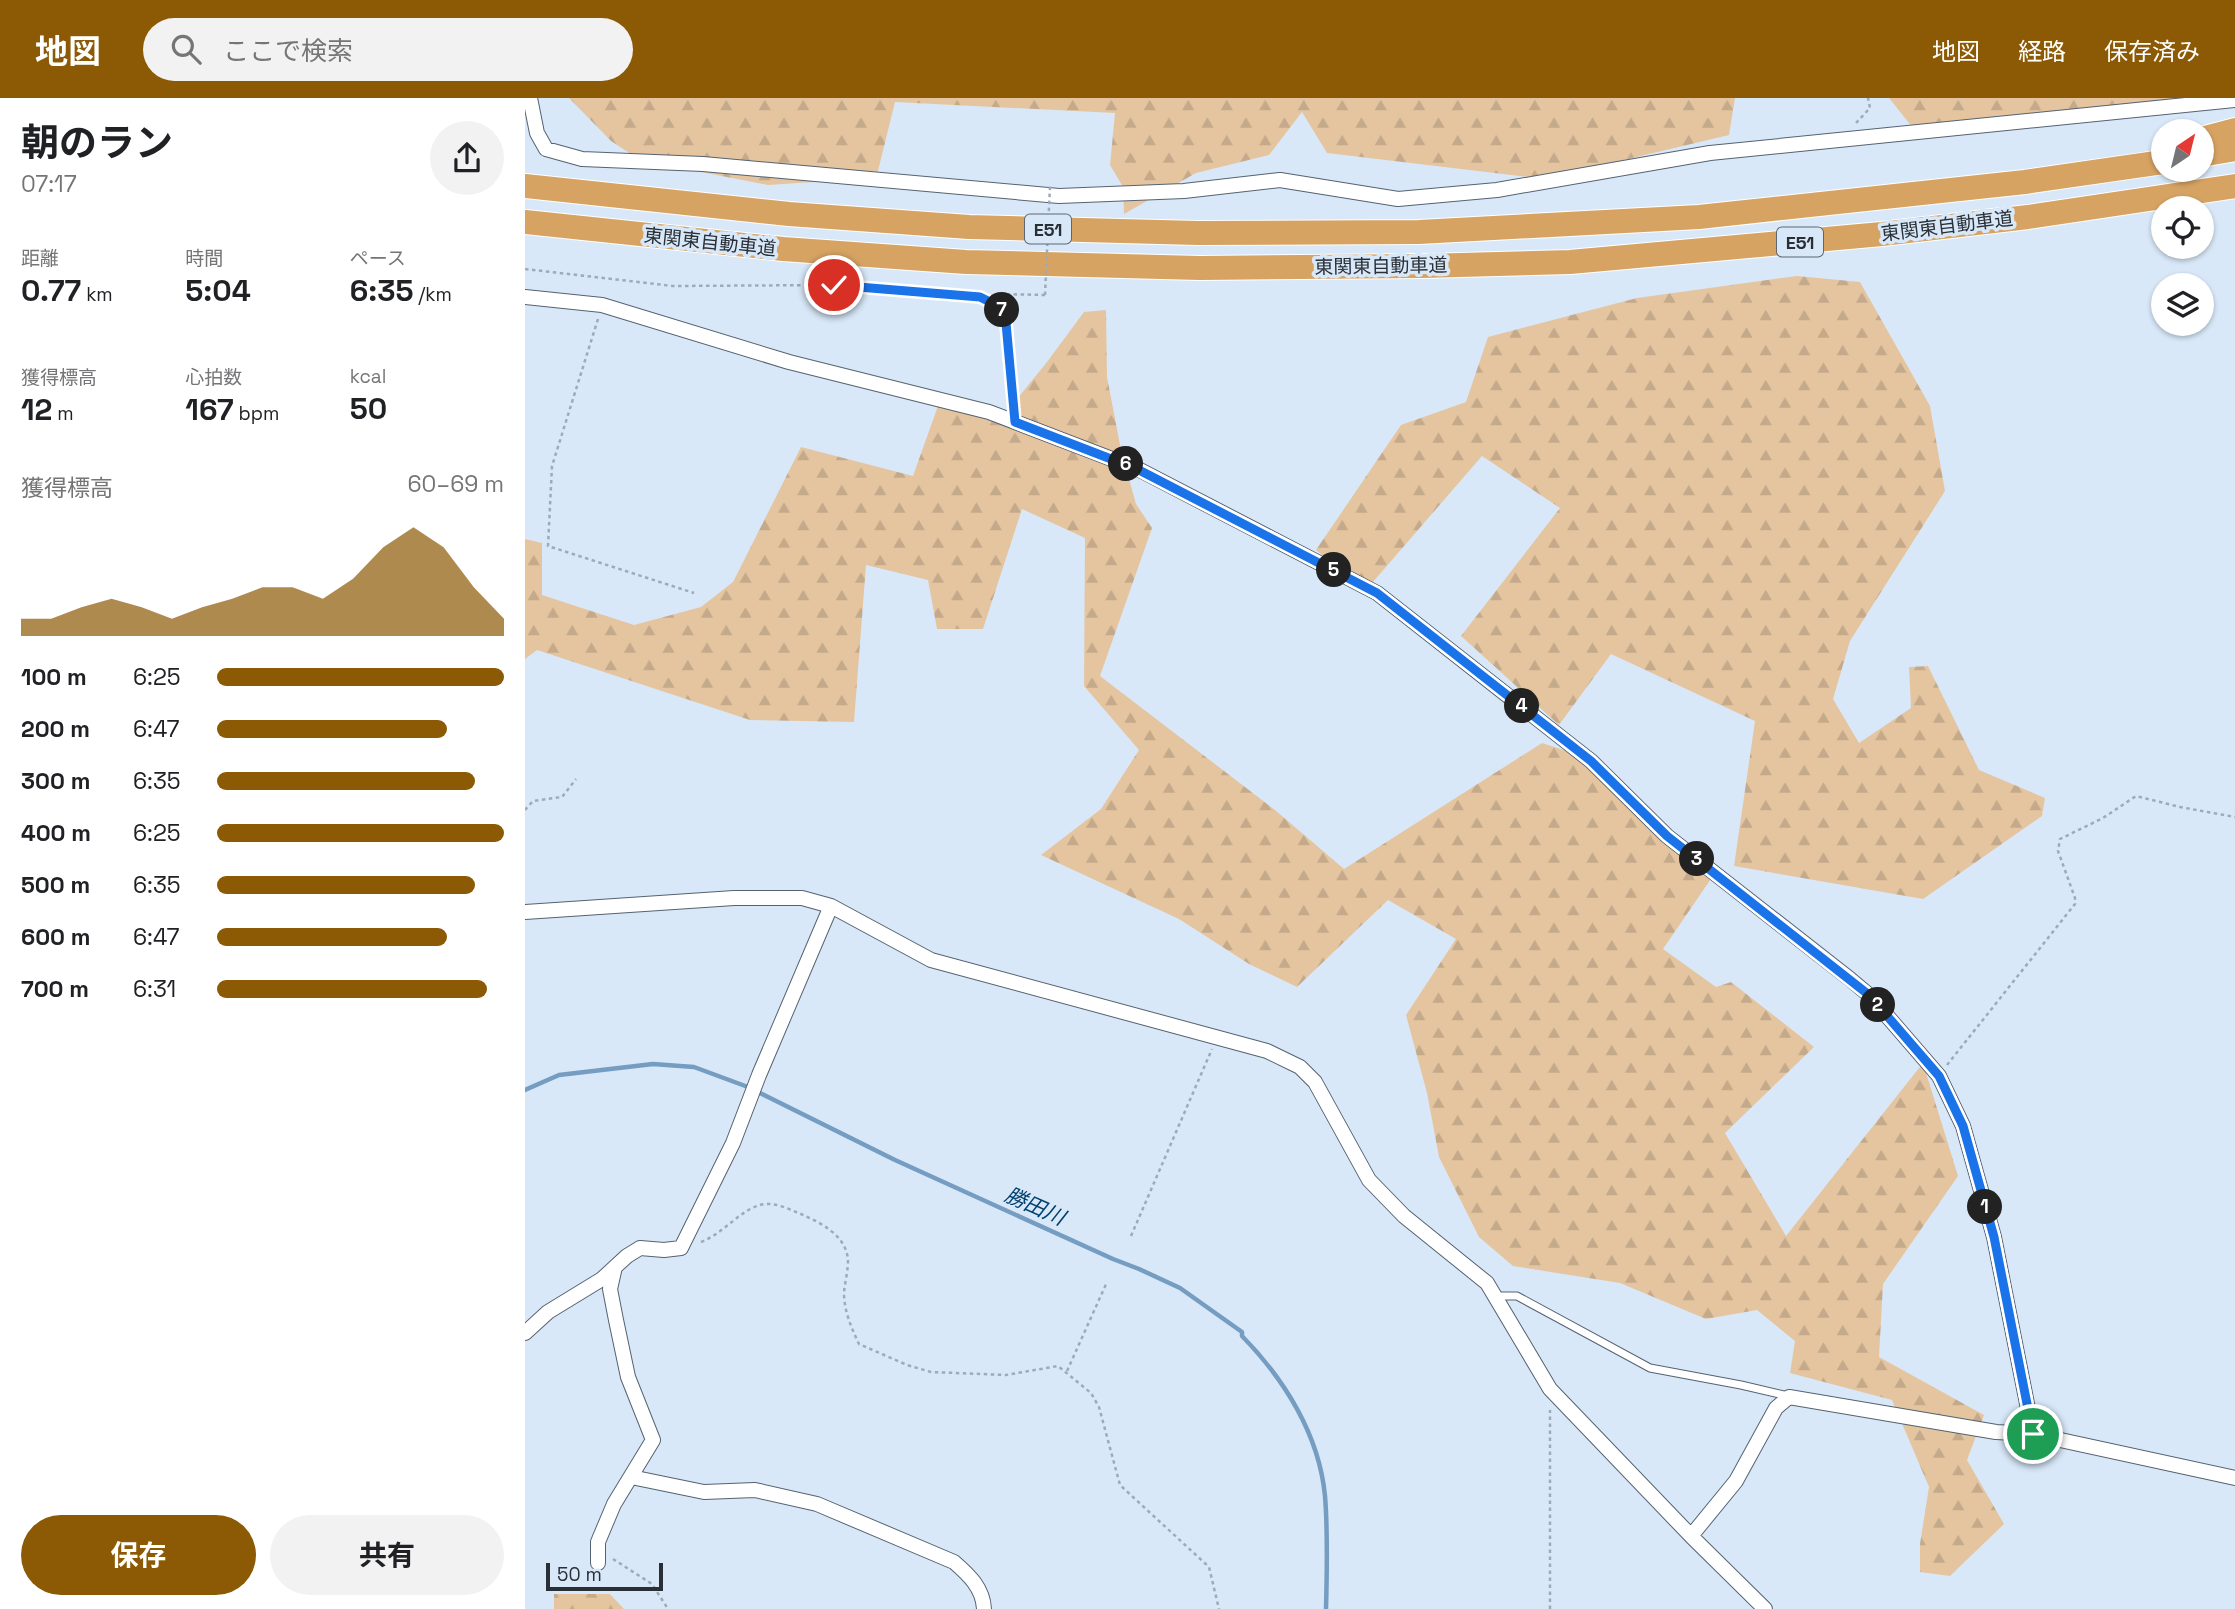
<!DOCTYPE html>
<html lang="ja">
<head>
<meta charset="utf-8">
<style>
  body { margin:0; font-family:"Space Grotesk","Noto Sans JP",sans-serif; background:#f2f2f2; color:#202124; height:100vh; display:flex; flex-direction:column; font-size:26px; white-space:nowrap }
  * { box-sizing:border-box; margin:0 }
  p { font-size:23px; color:#757577 }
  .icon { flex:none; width:38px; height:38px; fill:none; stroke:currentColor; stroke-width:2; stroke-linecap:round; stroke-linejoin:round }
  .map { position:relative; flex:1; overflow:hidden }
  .side { display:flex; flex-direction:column; background:#fff; width:525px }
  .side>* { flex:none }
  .needle { width:46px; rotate:35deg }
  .tools { position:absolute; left:1626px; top:21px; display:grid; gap:14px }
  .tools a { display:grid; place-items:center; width:63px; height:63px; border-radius:50%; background:#fff; box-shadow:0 2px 5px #0004; font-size:35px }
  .scale { position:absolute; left:21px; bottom:18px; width:117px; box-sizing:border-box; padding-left:7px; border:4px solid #292f35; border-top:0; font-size:19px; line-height:24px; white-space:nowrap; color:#292f35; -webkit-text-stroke:5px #d8e8f8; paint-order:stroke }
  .pin { position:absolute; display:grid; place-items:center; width:60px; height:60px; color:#fff; margin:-30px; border:4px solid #fff; border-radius:50%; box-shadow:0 2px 7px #0007 }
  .km { position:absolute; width:35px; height:35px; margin:-18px; border-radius:50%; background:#222; color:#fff; font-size:19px; line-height:35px; text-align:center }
  .round { display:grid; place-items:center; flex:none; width:74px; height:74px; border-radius:37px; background:#f2f2f2 }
  .summary { display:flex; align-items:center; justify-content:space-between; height:119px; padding:0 21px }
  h1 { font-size:38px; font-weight:700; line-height:52px }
  .figures { display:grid; grid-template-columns:repeat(3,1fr); gap:10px; height:119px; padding:7px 21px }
  .figures div { display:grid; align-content:center }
  .figures b { font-size:30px; font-weight:700 }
  .figures small { font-size:19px; font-weight:400 }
  .figures p { font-size:19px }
  .chart { height:196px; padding:14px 21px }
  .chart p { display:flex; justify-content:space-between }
  .chart svg { width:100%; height:126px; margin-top:7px; fill:#8c5a05; opacity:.7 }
  .button { display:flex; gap:14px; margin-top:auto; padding:14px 21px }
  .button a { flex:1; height:80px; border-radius:42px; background:#8c5a05; color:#fff; font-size:28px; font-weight:700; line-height:80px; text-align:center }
  .button a+a { background:#f2f2f2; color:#202124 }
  ul { padding:0 21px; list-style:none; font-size:23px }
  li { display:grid; grid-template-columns:112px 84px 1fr; align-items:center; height:52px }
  li i { height:18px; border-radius:9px; background:#8c5a05 }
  header { display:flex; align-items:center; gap:42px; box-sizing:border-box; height:98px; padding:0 35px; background:#8c5a05; color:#fff }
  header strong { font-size:33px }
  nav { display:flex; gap:38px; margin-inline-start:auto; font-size:24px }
  .search { width:490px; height:63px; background:#f2f2f2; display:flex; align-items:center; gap:18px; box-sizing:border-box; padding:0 24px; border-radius:38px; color:#757577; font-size:26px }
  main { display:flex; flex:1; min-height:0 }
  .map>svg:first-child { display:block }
  .forest { fill:url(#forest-firs) }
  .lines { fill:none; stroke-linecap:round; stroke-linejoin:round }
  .stream { stroke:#759cc1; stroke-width:4.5 }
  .lane-casing { stroke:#556270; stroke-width:9 }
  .street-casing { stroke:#556270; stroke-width:16 }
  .highway-casing { stroke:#fff; stroke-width:26 }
  .path { stroke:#9eaab7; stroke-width:2.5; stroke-dasharray:3.5 3.5; stroke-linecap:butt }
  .lane { stroke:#fff; stroke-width:7 }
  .street { stroke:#fff; stroke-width:14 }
  .highway { stroke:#d6a363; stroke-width:24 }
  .path-bridge { stroke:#9eaab7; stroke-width:2.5; stroke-dasharray:3.5 3.5; stroke-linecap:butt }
  .route-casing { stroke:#fff; stroke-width:14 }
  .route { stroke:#1a73e8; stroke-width:9 }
  .labels { text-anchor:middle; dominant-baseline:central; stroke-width:7; stroke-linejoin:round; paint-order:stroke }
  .shield { fill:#d8e8f8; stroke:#5e6670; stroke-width:2 }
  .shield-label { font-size:18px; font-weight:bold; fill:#292f35 }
  .street-label { font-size:19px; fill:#292f35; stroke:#d8e8f8 }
  .water-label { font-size:21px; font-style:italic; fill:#004170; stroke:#d8e8f8 }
</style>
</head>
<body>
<header>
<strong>地図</strong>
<div class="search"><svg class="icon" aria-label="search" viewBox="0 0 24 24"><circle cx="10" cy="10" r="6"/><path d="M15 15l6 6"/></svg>ここで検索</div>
<nav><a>地図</a><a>経路</a><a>保存済み</a></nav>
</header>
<main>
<section class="side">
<div class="summary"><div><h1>朝のラン</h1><p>07:17</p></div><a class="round"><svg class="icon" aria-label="share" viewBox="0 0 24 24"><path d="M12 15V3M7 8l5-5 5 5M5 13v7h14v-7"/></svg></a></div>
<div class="figures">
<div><p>距離</p><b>0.77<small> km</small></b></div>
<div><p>時間</p><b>5:04</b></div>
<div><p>ペース</p><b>6:35<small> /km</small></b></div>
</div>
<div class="figures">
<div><p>獲得標高</p><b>12<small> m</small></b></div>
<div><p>心拍数</p><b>167<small> bpm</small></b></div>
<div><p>kcal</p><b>50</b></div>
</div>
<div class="chart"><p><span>獲得標高</span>60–69 m</p>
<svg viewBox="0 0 160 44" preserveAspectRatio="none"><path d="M0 44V38L10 38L20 34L30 31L40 34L50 38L60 34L70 31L80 27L90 27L100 31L110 24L120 13L130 6L140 13L150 27L160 38V44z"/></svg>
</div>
<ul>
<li><b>100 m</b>6:25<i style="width:100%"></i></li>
<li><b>200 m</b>6:47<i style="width:80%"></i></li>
<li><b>300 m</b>6:35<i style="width:90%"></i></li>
<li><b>400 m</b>6:25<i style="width:100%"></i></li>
<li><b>500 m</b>6:35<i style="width:90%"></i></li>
<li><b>600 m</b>6:47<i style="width:80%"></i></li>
<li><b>700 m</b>6:31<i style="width:94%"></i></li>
</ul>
<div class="button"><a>保存</a><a>共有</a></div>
</section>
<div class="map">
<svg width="1710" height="1511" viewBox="0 0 1710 1511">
  <defs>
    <pattern id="forest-firs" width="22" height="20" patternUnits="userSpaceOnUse" patternTransform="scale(1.75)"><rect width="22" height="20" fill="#e5c5a0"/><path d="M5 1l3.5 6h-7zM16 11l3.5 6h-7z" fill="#c4aa8a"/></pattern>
  </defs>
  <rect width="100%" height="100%" fill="#d8e8f8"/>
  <path class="forest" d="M 44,0 L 1210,0 L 1204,37 L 1019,81 L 802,55 L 777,14 L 744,57 L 671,75 L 599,116 L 598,89 L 585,67 L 590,15 L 370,4 L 350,85 L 320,82 L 243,87 L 115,62 L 86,43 Z
    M 1364,0 L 1710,0 L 1388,30 Z
    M 1272,178 L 1335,184 L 1405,308 L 1420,393 L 1325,543 L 1308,601 L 1334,645 L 1386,610 L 1384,569 L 1403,568 L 1454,672 L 1520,700 L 1517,718 L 1398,801 L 1209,768 L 1230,623 L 1086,556 L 1034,627 L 936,538 L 1035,410 L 957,358 L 841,492 L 791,452 L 876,327 L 941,304 L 963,239 L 1112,200 Z
    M 581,212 L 582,279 L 596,352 L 611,406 L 627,430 L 575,578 L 750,712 L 819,771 L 1017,645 L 1054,657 L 1190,775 L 1138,851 L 1191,889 L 1206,884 L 1289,949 L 1200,1035 L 1261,1138 L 1398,965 L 1433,1078 L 1358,1186 L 1354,1259 L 1459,1317 L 1442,1362 L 1479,1426 L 1425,1478 L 1395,1474 L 1395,1446 L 1404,1389 L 1367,1302 L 1265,1275 L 1270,1243 L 1232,1212 L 1181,1221 L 1095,1185 L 988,1168 L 954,1139 L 914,1059 L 902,995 L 881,917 L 931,841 L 863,802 L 772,889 L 724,866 L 654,821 L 516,757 L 576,711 L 614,652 L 559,588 L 560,440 L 497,411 L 458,531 L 412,531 L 403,482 L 341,467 L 329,624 L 225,622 L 12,552 L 0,561 L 0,441 L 17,445 L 17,497 L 109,527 L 176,509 L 208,484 L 276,349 L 388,378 L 414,305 L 475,322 L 522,264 L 559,214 Z
    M 29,1496 L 85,1496 L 99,1511 L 29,1511 Z"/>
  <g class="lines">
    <path class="stream" d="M 0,992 L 34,977 L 128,966 L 169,969 L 223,989 L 370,1062 L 588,1161 L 614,1171 L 655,1190 L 717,1234 L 717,1238 C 759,1281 794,1336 800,1398 C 803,1435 802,1474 801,1511"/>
    <g class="lane-casing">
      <path id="lane" d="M 970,1198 L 992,1198 L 1125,1270 L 1216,1287 L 1263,1298"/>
    </g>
    <g class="street-casing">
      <path id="street" d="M 5,0 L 12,35 L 21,51 L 57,61 L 178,66 L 534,98 L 659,93 L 755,82 L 873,101 L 972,92 L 1185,55 L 1710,2
        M 0,199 L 77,207 L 264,264 L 464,314 L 613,371 L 852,495 L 1066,663 L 1142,738 L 1325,881 L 1344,897 L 1414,978 L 1438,1028 L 1469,1139 L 1508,1336
        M 0,814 L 209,800 L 277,800 L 306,808 L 406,862 L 742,953 L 775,969 L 790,984 L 844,1082 L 879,1118 L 962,1185 L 1025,1291 L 1166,1438 L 1240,1511
        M 0,1235 L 23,1214 L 77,1181 L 102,1158 L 115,1150 L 139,1152 L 156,1150 L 208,1045 L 234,977 L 306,808
        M 106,1379 L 179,1394 L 230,1392 L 292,1406 L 429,1464 C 444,1477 458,1490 459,1511
        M 1166,1438 L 1211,1383 L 1251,1310 L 1264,1299 L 1471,1334 L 1508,1336 L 1710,1380
        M 73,1465 L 73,1444 L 89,1406 L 128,1342 L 103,1279 L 91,1222 L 85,1191 L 90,1169"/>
    </g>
    <g class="highway-casing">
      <path id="highway" d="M 1676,41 L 1710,32
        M 1676,57 L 1710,51
        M 0,88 L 264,116 L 444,129 L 673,135 L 894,134 L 1174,119 L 1500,84 L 1638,64
        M 0,124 L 258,151 L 441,164 L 675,170 L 898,168 L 1045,164 L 1357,136 L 1503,119 L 1710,88"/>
    </g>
    <path class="path" d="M 1331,25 L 1345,10 L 1343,0
      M 0,171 L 148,188 L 309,187 L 455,199 L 467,205 L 480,214 L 489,309
      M 462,202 L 474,196 L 520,197
      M 73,221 L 27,368 L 23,448 L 169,495
      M 0,712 L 8,703 L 37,699 L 51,681
      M 1422,967 L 1550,806 L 1550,800 L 1533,753 L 1535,741 L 1578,720 L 1611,698 L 1655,709 L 1710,719
      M 606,1138 L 687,951
      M 176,1144 C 199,1135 214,1113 235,1107 C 249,1103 263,1111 276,1116 C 296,1125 321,1137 323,1162 C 323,1173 320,1184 319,1194 C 319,1213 326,1229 334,1246 L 382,1267 L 406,1274 L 481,1277 L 533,1268 L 566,1295 L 574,1309 L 595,1387 L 684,1469 L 694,1511
      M 542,1273 L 582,1184
      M 88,1461 L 127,1486 L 143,1511
      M 1025,1511 L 1025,1312"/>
    <use href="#lane" class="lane"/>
    <use href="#street" class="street"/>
    <use href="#highway" class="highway"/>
    <path class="path-bridge" d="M 520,197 L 525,88"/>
  </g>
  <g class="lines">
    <g class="route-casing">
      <path id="route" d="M 309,187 L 455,199 L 467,205 L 480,214 L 490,324 L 612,371 L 852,495 L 1066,663 L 1142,738 L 1344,897 L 1414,978 L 1438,1028 L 1469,1139 L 1508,1336"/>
    </g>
    <use href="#route" class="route"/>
  </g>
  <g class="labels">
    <g class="shield">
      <rect x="500" y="116.5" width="46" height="29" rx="5"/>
      <rect x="1252" y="129.5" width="46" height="29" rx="5"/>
    </g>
    <g class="shield-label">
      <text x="523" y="131">E51</text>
      <text x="1275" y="144">E51</text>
    </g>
    <g class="street-label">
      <text transform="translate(1422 128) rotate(-7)">東関東自動車道</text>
      <text transform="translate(185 144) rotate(6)">東関東自動車道</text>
      <text transform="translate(856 168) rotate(-1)">東関東自動車道</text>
    </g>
    <g class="water-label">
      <text transform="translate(510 1108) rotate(24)">勝田川</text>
    </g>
  </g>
</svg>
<div class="tools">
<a><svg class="needle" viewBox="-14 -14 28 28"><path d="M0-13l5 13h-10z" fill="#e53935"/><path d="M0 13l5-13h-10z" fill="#757577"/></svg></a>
<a><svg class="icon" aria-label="locate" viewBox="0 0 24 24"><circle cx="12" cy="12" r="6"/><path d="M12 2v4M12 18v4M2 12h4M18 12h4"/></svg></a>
<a><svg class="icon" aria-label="layers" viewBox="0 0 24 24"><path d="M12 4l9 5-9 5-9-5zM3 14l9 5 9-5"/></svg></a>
</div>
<div class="scale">50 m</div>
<div class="pin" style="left:1508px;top:1336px;background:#1e9e55"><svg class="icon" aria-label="arrive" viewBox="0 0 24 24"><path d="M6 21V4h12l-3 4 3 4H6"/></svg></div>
<div class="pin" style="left:309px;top:187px;background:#d93025"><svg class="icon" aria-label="check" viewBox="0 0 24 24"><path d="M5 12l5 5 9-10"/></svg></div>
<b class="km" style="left:1460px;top:1109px">1</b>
<b class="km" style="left:1353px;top:907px">2</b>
<b class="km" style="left:1172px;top:761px">3</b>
<b class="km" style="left:997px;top:608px">4</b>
<b class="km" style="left:809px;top:472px">5</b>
<b class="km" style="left:601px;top:366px">6</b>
<b class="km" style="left:477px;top:212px">7</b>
</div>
</main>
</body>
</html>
